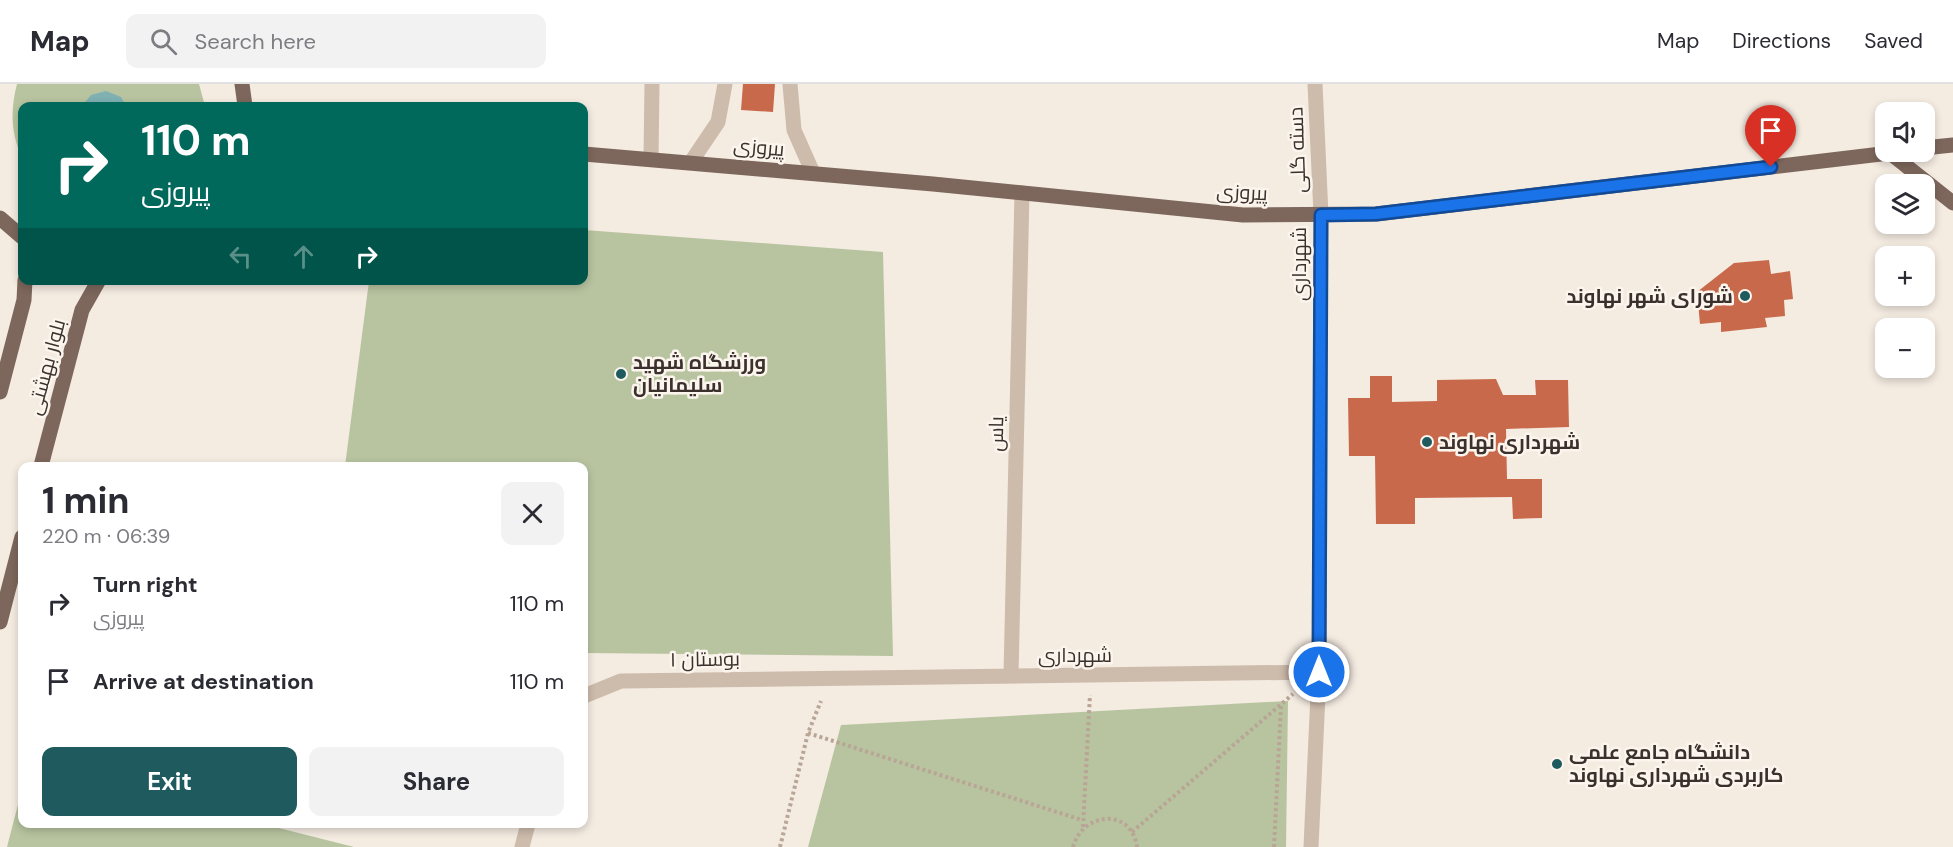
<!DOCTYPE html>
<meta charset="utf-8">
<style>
:root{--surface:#fff;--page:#f2f2f3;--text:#2b2b33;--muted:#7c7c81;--line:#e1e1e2;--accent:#1f5a5e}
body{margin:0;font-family:"DM Sans",Cairo,sans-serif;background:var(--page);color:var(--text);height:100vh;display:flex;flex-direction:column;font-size:22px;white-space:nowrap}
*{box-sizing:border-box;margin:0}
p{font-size:20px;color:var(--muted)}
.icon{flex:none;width:33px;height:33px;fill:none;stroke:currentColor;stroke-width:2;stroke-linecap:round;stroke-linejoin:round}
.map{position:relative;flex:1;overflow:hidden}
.details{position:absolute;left:18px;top:378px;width:570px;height:366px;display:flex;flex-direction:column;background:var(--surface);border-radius:12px;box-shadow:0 3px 9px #0003}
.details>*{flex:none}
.banner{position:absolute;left:18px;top:18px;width:570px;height:183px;border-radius:12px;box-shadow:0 3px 9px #0003;background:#00695c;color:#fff;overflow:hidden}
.controls{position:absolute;left:1875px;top:18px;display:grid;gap:12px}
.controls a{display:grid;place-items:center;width:60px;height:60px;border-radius:12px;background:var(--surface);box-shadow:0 3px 9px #0003;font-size:30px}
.pin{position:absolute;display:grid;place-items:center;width:51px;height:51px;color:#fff;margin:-62px -26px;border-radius:50% 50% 50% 0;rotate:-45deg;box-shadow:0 0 6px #0007}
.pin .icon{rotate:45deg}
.me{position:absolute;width:66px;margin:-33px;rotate:0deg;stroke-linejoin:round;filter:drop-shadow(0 0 4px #0008)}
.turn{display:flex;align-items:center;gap:21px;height:126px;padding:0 24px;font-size:27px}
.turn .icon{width:78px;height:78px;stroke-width:2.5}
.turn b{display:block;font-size:42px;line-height:51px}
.lanes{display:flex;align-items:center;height:57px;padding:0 24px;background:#0003;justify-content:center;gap:30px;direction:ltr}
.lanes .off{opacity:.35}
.round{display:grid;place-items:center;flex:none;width:63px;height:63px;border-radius:12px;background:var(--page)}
.head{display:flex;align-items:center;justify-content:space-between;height:102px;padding:0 24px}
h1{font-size:36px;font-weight:700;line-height:45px}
.cta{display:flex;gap:12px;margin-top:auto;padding:12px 24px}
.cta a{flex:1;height:69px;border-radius:12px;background:var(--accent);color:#fff;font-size:24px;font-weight:700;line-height:69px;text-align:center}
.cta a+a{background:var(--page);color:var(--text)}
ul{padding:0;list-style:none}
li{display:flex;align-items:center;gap:18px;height:78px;padding:0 24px}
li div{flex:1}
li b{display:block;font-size:22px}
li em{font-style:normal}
header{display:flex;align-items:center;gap:36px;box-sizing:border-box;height:84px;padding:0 30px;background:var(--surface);border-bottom:2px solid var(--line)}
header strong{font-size:28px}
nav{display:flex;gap:33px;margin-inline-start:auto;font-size:21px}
.search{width:420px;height:54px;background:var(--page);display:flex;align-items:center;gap:15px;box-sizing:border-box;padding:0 21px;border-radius:12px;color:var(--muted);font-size:22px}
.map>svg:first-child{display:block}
.green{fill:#b8c4a0}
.water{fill:#7fb0b2}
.building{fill:#c8694b}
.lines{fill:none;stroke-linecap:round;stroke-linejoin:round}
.path{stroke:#b9a596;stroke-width:4;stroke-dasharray:3 3;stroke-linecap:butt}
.minor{stroke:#cdbbac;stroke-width:15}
.major{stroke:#7d675c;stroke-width:15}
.route-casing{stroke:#114b97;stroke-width:15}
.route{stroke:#1a73e8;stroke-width:10}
.poi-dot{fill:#1f5a5e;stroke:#fbf5ee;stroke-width:2}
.labels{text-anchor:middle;stroke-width:5;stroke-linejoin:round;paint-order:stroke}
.street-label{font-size:20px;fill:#3b302b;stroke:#fbf5ee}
.poi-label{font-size:20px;font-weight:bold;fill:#3b302b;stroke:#fbf5ee;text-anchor:start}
</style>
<header>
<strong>Map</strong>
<div class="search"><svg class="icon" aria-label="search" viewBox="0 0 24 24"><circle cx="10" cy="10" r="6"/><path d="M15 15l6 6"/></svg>Search here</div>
<nav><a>Map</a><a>Directions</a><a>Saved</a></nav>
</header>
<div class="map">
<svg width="1953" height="763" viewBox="0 0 1953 763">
<rect width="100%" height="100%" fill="#f4ebe1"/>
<path class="green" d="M17,0H199L205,22H22V74C11,49 10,27 17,0Z
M584,146L883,168L893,572L584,569V382H345L369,197L584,196Z
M1288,617L1286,763H808L841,641Z
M22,705V740H263L354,763H7Z"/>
<path class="water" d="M106,7L121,13L126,22H82L91,11Z"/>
<path class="building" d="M743,0H775L773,28L741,26Z
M1769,176L1771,190L1790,187L1793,215L1784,216L1785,232L1765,234L1767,243L1721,248V238L1700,240L1697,208L1734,179Z
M1370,292H1392V318L1437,317V296L1496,295L1503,311H1536L1535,296H1568L1569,343L1506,345L1507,395H1542V434L1513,435L1512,413L1415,414V440H1376L1375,372H1349L1348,314H1370Z"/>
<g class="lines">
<path class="path" d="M808,649L1082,736
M1083,743L1090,611
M1132,748L1293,610
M780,763L808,649L821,617
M1073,763C1083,727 1132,724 1137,763
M1274,763L1281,621"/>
<path class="minor" d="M790,0L794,46L813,89
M651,75L652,0
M691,78L718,38L725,0
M1011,591L1022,109
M584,612L621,597L1319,588L1321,131L1315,0
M522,763L528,740
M1311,763L1319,588"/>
<path class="major" d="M242,0L245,22
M1924,64L1953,61
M1890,69L1953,119
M584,70L933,100L1243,131L1376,130L1898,68
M0,134L22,153
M0,308L24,216L25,196
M41,382L82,226L99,196
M0,538L22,453"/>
</g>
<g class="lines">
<defs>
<path id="route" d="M1319,588L1321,131L1376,130L1771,83"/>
</defs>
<use href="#route" class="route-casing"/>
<use href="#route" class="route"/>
</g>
<g class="poi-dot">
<circle cx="1745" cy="212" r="6"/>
<circle cx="621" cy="290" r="6"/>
<circle cx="1427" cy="358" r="6"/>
<circle cx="1557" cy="680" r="6"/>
</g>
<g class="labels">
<g class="street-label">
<text transform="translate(759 63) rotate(5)" y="7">پیروزی</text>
<text transform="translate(1297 66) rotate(-92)" y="7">دسته گلی</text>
<text transform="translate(1242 108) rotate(3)" y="7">پیروزی</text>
<text transform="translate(1299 180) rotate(-90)" y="7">شهرداری</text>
<text transform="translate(46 283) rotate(-75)" y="7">بلوار بهشتی</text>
<text transform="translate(996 350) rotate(-89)" y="7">یاس</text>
<text x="1075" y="578">شهرداری</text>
<text transform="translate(705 575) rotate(-1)" y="7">بوستان ۱</text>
</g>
<g class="poi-label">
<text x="1733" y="219" text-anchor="end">شورای شهر نهاوند</text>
<text x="633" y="285">ورزشگاه شهید<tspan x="633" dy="23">سلیمانیان</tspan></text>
<text x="1439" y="365">شهرداری نهاوند</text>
<text x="1569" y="675">دانشگاه جامع علمی<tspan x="1569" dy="23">کاربردی شهرداری نهاوند</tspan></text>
</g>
</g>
</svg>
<div class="controls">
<a><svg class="icon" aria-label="sound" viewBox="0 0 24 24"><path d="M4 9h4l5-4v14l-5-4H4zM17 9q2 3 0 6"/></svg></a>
<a><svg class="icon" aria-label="layers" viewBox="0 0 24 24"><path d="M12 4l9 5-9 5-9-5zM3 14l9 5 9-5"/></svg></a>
<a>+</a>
<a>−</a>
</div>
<div class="pin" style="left:1771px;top:83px;background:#d93025"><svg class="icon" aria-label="arrive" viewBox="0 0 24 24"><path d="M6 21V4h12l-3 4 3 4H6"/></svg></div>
<svg class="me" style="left:1319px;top:588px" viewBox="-20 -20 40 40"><circle r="17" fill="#1a73e8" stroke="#fff" stroke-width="3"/><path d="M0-11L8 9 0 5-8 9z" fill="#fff"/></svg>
<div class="banner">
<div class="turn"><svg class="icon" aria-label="right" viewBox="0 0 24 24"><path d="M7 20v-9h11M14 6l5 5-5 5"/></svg><div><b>110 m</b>پیروزی</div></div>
<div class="lanes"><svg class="icon off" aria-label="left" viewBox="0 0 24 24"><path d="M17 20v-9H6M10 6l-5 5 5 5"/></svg><svg class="icon off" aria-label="ahead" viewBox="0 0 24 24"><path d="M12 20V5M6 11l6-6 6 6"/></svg><svg class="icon" aria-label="right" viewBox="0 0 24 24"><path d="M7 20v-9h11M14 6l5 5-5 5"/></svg></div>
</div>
<section class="details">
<div class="head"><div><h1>1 min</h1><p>220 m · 06:39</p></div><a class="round"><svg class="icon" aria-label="close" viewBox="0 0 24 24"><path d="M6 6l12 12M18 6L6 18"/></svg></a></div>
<ul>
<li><svg class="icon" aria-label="right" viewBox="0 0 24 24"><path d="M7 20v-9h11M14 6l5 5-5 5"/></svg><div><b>Turn right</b><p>پیروزی</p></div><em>110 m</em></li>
<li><svg class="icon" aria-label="arrive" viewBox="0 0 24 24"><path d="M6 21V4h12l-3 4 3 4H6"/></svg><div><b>Arrive at destination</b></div><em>110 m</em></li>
</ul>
<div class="cta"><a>Exit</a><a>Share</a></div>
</section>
</div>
